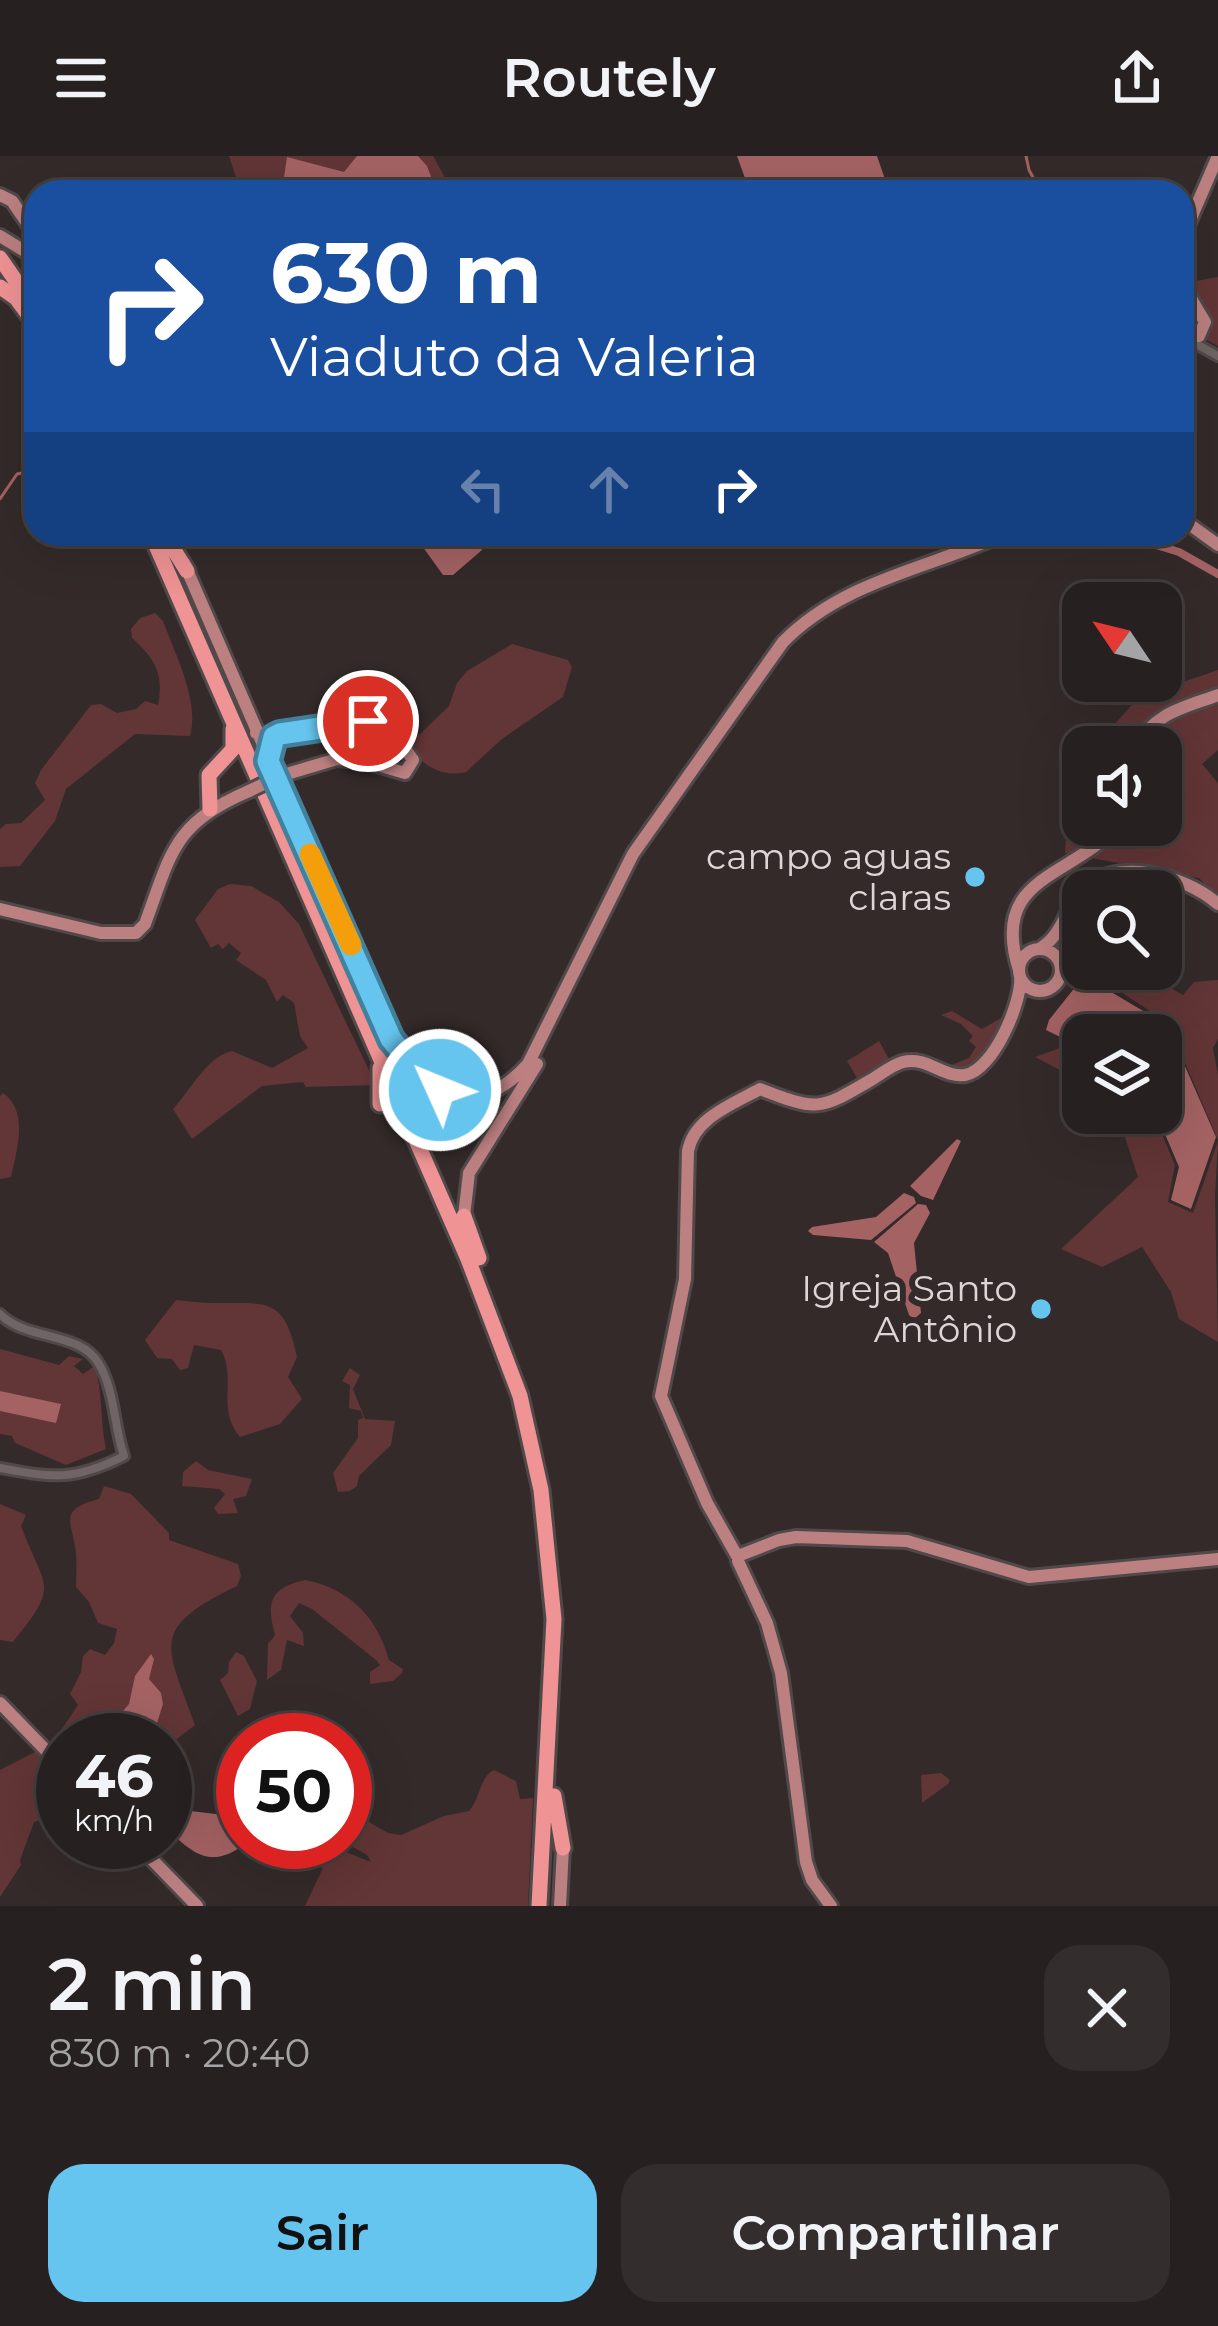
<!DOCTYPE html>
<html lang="pt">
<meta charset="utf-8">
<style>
:root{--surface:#272020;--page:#332d2d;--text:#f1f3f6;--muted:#a4a3a5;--line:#433e3e;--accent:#65c5ee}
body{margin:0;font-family:Montserrat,sans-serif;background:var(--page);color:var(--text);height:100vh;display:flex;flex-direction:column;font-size:45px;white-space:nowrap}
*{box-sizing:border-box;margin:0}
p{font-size:39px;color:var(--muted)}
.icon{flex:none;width:66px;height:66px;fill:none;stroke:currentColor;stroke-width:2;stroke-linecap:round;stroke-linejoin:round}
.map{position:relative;height:1750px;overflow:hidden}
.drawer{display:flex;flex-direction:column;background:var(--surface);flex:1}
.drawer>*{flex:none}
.top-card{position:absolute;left:24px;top:24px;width:1170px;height:366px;border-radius:36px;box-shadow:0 12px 48px #0002,0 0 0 3px var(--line);background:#1a4fa0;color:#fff;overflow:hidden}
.needle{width:78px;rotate:305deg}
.buttons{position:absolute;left:1062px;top:426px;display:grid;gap:24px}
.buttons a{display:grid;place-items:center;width:120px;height:120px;border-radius:24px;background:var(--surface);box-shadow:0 12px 48px #0002,0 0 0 3px var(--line);font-size:60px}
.speed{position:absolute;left:36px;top:1557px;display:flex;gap:24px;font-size:60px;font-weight:700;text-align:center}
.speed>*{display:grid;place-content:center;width:156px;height:156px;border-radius:50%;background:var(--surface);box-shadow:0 12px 48px #0002,0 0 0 3px var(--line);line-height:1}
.speed small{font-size:30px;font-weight:400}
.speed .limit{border:18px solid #d22;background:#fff;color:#111}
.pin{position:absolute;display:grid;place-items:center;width:102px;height:102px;color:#fff;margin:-51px;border:6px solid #fff;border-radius:50%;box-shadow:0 3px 12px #0007}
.me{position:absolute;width:132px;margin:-66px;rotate:314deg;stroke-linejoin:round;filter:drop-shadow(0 0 9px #0008)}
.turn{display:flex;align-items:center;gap:42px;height:252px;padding:0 48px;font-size:54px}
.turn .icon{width:156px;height:156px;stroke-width:2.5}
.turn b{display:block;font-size:84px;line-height:102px}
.lanes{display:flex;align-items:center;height:114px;padding:0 48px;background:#0003;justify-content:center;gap:60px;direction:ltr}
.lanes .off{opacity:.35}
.round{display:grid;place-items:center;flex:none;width:126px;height:126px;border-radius:36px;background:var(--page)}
.overview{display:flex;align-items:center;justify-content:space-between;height:204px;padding:0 48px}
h1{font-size:72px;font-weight:600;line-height:90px}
.primary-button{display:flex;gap:24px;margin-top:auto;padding:24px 48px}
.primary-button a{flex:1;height:138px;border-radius:36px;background:var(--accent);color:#111;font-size:48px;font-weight:600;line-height:138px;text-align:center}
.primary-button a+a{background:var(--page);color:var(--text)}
header{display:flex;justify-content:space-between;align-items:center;height:156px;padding:0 48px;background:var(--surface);font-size:54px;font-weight:600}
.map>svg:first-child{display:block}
.green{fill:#623536}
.water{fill:#a46263}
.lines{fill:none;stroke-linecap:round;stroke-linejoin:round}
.stream{stroke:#a46263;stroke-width:3}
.river{stroke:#a46263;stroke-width:8}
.minor-casing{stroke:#514949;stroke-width:14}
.major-casing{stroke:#514949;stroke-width:18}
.highway-casing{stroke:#514949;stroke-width:21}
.minor{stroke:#706464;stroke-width:8}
.major{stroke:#bc8081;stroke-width:12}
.highway{stroke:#ef9394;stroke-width:15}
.major-bridge-casing{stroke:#514949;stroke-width:18;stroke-linecap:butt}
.major-bridge{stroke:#bc8081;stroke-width:12}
.route-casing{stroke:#42809b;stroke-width:30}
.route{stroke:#65c5ee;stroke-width:21}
.slow{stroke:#f59e0b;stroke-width:21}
.poi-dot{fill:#65c5ee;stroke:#342a2a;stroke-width:4.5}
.labels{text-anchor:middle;stroke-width:12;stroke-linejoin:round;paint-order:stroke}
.poi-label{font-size:36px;fill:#ddd6d6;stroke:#342a2a;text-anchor:end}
</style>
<header><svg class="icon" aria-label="menu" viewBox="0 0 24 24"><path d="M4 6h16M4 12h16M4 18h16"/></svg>Routely<svg class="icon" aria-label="share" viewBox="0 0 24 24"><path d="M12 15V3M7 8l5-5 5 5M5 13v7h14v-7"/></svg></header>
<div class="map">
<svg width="1218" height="1750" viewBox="0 0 1218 1750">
<rect width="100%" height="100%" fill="#342a2a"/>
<path class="green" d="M229,0H433L453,36H241Z
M1218,121V190L1207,184L1209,157L1190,126Z
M155,457L163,465C175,498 200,545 190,580L135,578L66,633L55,665L20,710L0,711V673L6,668L21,667L45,644L35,627L41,614L91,549L101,548L117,557L136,553L145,545L158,549C164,517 155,503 132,482L131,473L140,462Z
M512,488L568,504L572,511L563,541L502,583L466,616C430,624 415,597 392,575C383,566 370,561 359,553L362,545L381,553L414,579L420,578L449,550L457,527L467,515Z
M1218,514V594L1202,608L1218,627V742L1199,722L1065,697L1070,617L1083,603V669H1161V591H1094L1139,541Z
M230,728L251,730L279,746L299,768L376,929L306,931L303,926L262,930L192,983L173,953C191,934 206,901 232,895L272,912L308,892L300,880L294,847L283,839L277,846L266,824L236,804L241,797L229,787L223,793L218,788L211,792L195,764L218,733Z
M1083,739V811L1055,793Z
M1086,813H1138L1183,839L1194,826L1218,824V883L1213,892L1218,919V984L1168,867Z
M952,855L982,873L1008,858L975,912L951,915L949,910L969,902L976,891L969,885L973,880L961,868L941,859Z
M879,885L889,903L857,922L847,905Z
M1060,892L1083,902V926L1035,901Z
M3,937C29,955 17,993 11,1021L0,1023V940Z
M1117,957H1153L1175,1009L1168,1046L1193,1057L1218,985L1215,1040L1218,1186L1179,1163L1171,1136L1142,1091L1102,1111L1061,1093L1138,1021Z
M176,1144C189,1145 202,1147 215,1147C266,1148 284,1139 297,1201L288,1221L302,1243L280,1268L240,1281C216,1253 237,1223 221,1194L194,1189L188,1212L180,1214L172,1203L157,1202L145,1184Z
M0,1193L59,1209L69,1200L83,1203L74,1210L83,1218L95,1210C103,1238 100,1264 106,1293L66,1309L15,1287L12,1280L0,1278Z
M350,1212L360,1219L353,1233L365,1263L395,1265L391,1289L359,1320L357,1330L350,1335L338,1336L333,1317L358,1282V1264L363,1262L361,1255L349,1252L350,1229L342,1225Z
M196,1305L208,1314L252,1323L246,1340L233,1343L238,1357L218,1358L214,1352L225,1338L219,1333L182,1330L183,1316Z
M104,1330L131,1338L169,1377V1384L238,1408L241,1420L237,1430C148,1473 166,1488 195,1569L165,1592V1584H63V1604L50,1591L78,1549L70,1538L81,1516L83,1500L90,1493L105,1499L114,1487L117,1473L98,1467L89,1446L76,1431C76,1420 77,1409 76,1398C73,1366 56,1354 99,1343Z
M0,1348L26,1359L21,1370C45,1434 61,1427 13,1486L0,1484Z
M305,1424C349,1432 378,1462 389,1504L403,1513L402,1517L393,1525L370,1528V1516L380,1509L376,1504L312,1453L299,1447L290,1460L303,1477L304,1490L287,1484L281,1514L267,1524L268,1488L275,1479C266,1446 270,1432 305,1424Z
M236,1496L244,1500L257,1525L250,1553L238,1560L220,1524L228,1517L229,1506Z
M39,1594L63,1621V1632L54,1639L62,1648L57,1659L34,1666L20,1704L21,1709L0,1741V1614Z
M494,1614L516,1625L520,1643L533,1642L528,1750H305L323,1712L288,1698L257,1696L254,1692L257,1686H321L371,1706L367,1699L344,1686L345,1652L388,1677L401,1679L444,1660L469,1655C480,1643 480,1620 494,1614Z
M941,1617L950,1624L948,1628L922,1647L921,1619Z"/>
<path class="water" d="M357,0H418L427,10L437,36H282L287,1L344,16Z
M737,0H877L888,32L886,36H750Z
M426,378H475L482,394L453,419H443L420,387Z
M1084,820L1167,869L1216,981L1191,1053L1171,1044L1179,1011L1156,957H1161V879H1083V892L1046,874L1049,864Z
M957,983L961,985L933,1044L921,1040L910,1030Z
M904,1037L914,1041L916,1047L871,1084L813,1079L808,1075L812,1071L876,1061Z
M918,1048L926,1049L930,1057L914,1087L921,1157L914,1163L909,1159L888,1097L874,1086Z
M0,1235L61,1248L56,1267L0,1255Z
M151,1498L154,1503L149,1523L161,1537L163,1548L152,1583L98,1584L129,1548L135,1520Z
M165,1652L241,1661L242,1690C209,1714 189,1695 165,1670Z"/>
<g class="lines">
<path class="stream" d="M1026,0L1029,14L1041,36
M0,343L17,318L36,314"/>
<path class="river" d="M1093,384L1099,388L1150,387L1179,396L1218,418"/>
<defs>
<path id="minor" d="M1189,184L1218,200
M0,1158C26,1185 81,1175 99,1208C115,1235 114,1271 124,1300C74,1325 53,1322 0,1312"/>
<path id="major" d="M0,39L12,45L36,80
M0,80L36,102
M1182,83L1218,0
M1182,111L1185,132L1196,151
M1182,152L1196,151L1205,166L1199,180L1182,182
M1182,363L1218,389
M184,407L391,883C429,936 476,966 528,908L633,698L783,486C844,424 928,413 1004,378
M256,577C268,583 271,581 283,577C334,561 382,554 413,604L405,617L367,606L337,603L280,620
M1137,591C1152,557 1186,551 1218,539
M0,753L101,777H136L145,768C172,695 173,668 249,635
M1039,793C1060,782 1065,757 1078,739C1110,697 1185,719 1218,748
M1019 814a21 21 0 1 1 42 0a21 21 0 1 1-42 0Z
M1019,814C989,719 1071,723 1118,669
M464,1060L469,1017L537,908
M737,1400L707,1347L661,1240L685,1123L688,995C694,962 733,948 760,933C818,955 818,955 871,924C881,918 892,909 903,906C927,900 943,922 965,919C993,915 1023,845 1020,820
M738,1400L779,1384L796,1381L907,1385L1029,1421L1218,1403
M738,1405L767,1467L781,1517L806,1706L812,1724L831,1750
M0,1547L63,1612
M135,1686L197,1750
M560,1750L563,1692"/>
<path id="highway" d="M0,102L36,154
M0,131L16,142L36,169
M151,378L468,1103L520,1240L541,1334L554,1463L539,1750
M164,378L187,415
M210,653L209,619L233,593V573
M345,801L373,843
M380,912V948
M464,1060L479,1102
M554,1640L563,1692"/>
</defs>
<use href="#minor" class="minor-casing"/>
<use href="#major" class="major-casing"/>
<use href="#highway" class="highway-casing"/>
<use href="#minor" class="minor"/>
<use href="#major" class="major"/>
<use href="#highway" class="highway"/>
<defs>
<path id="major-bridge" d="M249,635L280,620"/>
</defs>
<use href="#major-bridge" class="major-bridge-casing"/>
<use href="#major-bridge" class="major-bridge"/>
</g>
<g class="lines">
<defs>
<path id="route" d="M368,565L280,578L274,581L268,605L391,883L417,915L440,934"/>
</defs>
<use href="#route" class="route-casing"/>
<use href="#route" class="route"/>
<path class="slow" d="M310,698L351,789"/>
</g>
<g class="poi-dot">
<circle cx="975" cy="721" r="12"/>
<circle cx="1041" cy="1153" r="12"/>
</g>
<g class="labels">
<g class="poi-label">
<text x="951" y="713">campo aguas<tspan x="951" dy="41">claras</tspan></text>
<text x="1017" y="1145">Igreja Santo<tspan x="1017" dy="41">Antônio</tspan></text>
</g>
</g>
</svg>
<div class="buttons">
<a><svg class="needle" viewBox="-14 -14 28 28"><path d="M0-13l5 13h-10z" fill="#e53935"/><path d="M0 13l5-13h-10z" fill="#a4a3a5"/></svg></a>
<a><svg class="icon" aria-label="sound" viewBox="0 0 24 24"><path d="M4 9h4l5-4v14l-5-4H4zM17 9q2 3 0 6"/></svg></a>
<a><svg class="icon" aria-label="search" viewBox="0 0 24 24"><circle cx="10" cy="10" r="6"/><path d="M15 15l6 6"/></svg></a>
<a><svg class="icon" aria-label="layers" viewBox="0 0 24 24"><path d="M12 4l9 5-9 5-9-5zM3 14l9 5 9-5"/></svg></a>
</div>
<div class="speed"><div>46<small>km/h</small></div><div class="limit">50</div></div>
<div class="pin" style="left:368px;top:565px;background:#d93025"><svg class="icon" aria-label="arrive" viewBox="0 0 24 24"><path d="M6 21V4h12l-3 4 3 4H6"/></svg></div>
<svg class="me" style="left:440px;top:934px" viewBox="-20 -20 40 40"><circle r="17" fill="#65c5ee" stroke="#fff" stroke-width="3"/><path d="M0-11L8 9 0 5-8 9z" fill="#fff"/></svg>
<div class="top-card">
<div class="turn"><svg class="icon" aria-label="right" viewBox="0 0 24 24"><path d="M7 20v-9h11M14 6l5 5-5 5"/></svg><div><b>630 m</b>Viaduto da Valeria</div></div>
<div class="lanes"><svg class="icon off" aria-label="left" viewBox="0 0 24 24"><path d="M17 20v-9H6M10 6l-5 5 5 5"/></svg><svg class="icon off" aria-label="ahead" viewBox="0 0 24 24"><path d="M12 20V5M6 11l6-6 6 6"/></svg><svg class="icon" aria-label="right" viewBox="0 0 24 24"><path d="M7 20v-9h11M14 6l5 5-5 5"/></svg></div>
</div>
</div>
<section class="drawer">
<div class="overview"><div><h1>2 min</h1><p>830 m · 20:40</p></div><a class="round"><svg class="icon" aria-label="close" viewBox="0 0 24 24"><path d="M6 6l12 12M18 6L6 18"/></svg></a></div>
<div class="primary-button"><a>Sair</a><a>Compartilhar</a></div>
</section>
